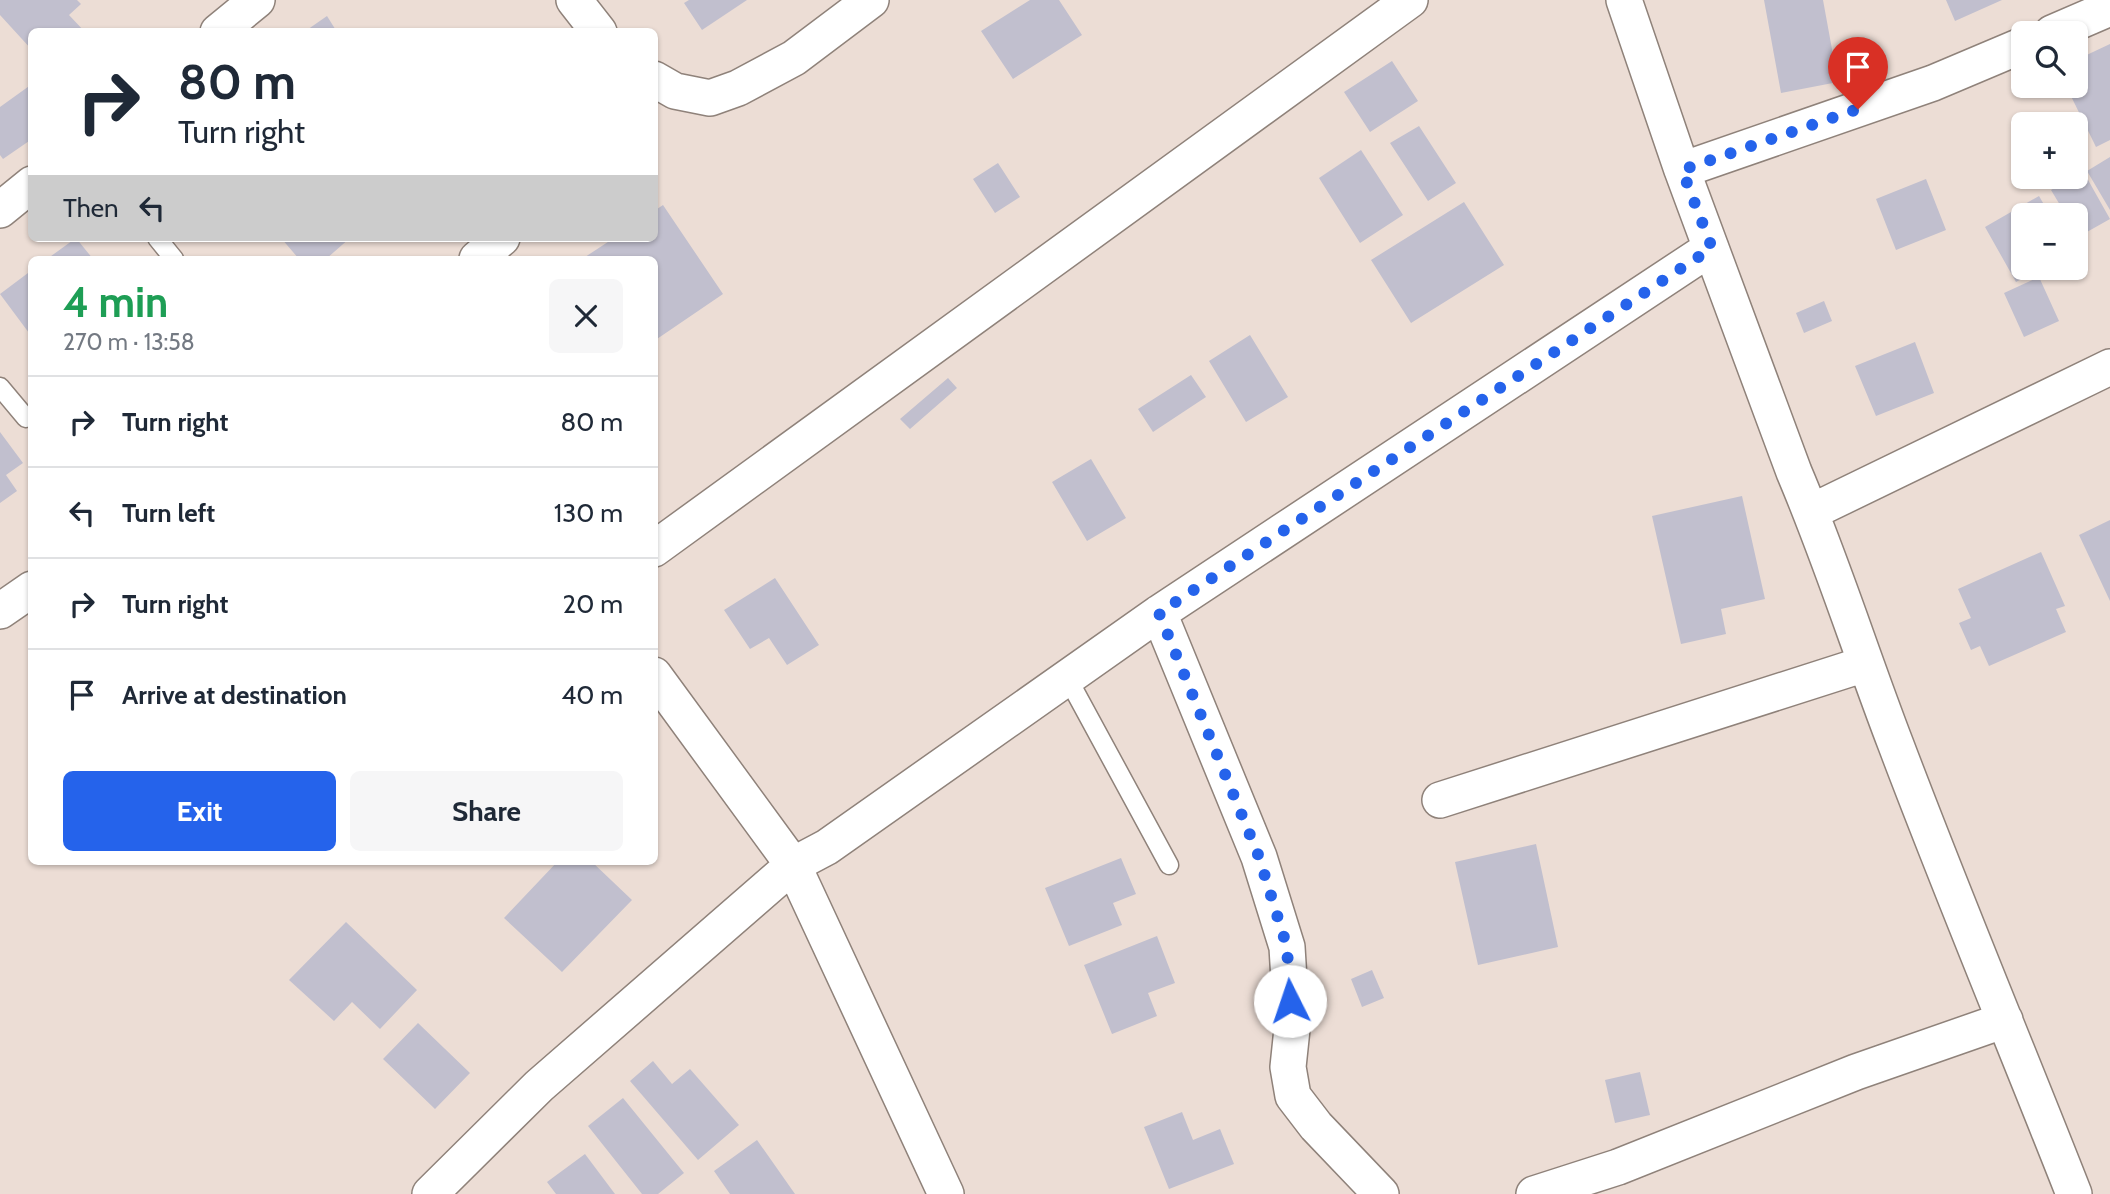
<!DOCTYPE html>
<meta charset="utf-8">
<style>
:root{--surface:#fff;--page:#f6f6f7;--text:#1f2937;--muted:#747a83;--line:#e0e1e3;--accent:#2563eb}
body{margin:0;font-family:Cabin,sans-serif;background:var(--page);color:var(--text);height:100vh;display:flex;flex-direction:column;font-size:26px;white-space:nowrap}
*{box-sizing:border-box;margin:0}
p{font-size:23px;color:var(--muted)}
.icon{flex:none;width:38px;height:38px;fill:none;stroke:currentColor;stroke-width:2;stroke-linecap:round;stroke-linejoin:round}
.map{position:relative;flex:1;overflow:hidden}
.details{position:absolute;left:28px;top:256px;width:630px;height:609px;display:flex;flex-direction:column;background:var(--surface);border-radius:10px;box-shadow:0 2px 5px #0004}
.details>*{flex:none}
.top-card{position:absolute;left:28px;top:28px;width:630px;height:214px;border-radius:10px;box-shadow:0 2px 5px #0004;background:#fff;color:var(--text);overflow:hidden}
.buttons{position:absolute;left:2011px;top:21px;display:grid;gap:14px}
.buttons a{display:grid;place-items:center;width:77px;height:77px;border-radius:10px;background:var(--surface);box-shadow:0 2px 5px #0004;font-size:35px}
.pin{position:absolute;display:grid;place-items:center;width:60px;height:60px;color:#fff;margin:-72px -30px;border-radius:50% 50% 50% 0;rotate:-45deg;box-shadow:0 0 7px #0007}
.pin .icon{rotate:45deg}
.me{position:absolute;width:77px;margin:-38px;rotate:356deg;stroke-linejoin:round;filter:drop-shadow(0 0 5px #0008)}
.turn{display:flex;align-items:center;gap:24px;height:147px;padding:0 35px;font-size:32px}
.turn .icon{width:91px;height:91px;stroke-width:2.5}
.turn b{display:block;font-size:49px;line-height:60px}
.then{display:flex;align-items:center;height:66px;padding:0 35px;background:#0003;gap:14px;font-size:26px}
.round{display:grid;place-items:center;flex:none;width:74px;height:74px;border-radius:10px;background:var(--page)}
.headline{display:flex;align-items:center;justify-content:space-between;height:119px;padding:0 35px}
h1{font-size:42px;font-weight:700;line-height:52px;color:#1e9e55}
.primary-button{display:flex;gap:14px;margin-top:auto;padding:14px 35px}
.primary-button a{flex:1;height:80px;border-radius:10px;background:var(--accent);color:#fff;font-size:28px;font-weight:700;line-height:80px;text-align:center}
.primary-button a+a{background:var(--page);color:var(--text)}
ul{padding:0;list-style:none}
li{display:flex;align-items:center;gap:21px;height:91px;padding:0 35px;border-top:2px solid var(--line)}
li div{flex:1}
li b{display:block;font-size:26px}
li em{font-style:normal}
.map>svg:first-child{display:block}
.building{fill:#c1bfce}
.lines{fill:none;stroke-linecap:round;stroke-linejoin:round}
.service-casing{stroke:#8f827a;stroke-width:21}
.minor-casing{stroke:#8f827a;stroke-width:38}
.service{stroke:#fff;stroke-width:18}
.minor{stroke:#fff;stroke-width:35}
.route{stroke:#2563eb;stroke-width:12;stroke-dasharray:0 21.6}
</style>
<div class="map">
<svg width="2110" height="1194" viewBox="0 0 2110 1194">
<rect width="100%" height="100%" fill="#ecddd5"/>
<path class="building" d="M0,0H77L81,4L69,15L85,32H32V50L0,15Z
M689,0H747L702,30L684,3Z
M1030,0H1059L1082,35L1013,79L981,31Z
M1764,0H1823L1838,82L1781,93Z
M1946,0H2002L1955,21Z
M327,16L337,32H304Z
M2110,44V140L2096,147L2066,86H2076V60Z
M1392,61L1418,101L1370,132L1344,92Z
M32,84V139L3,159L0,155V107Z
M1419,126L1456,183L1428,201L1390,143Z
M1361,150L1403,215L1360,243L1319,178Z
M2110,157V210L2087,171Z
M998,163L1020,197L995,213L973,179Z
M2083,171L2110,219L2078,237L2076,232V215H2066L2051,190Z
M1926,179L1946,230L1896,250L1876,199Z
M2039,196L2050,215H2023V268H2042L2016,282L1985,227Z
M1464,202L1504,265L1411,323L1371,260Z
M663,205L723,294L654,341V259H582L614,238H654V211Z
M76,238L93,259H47Z
M281,238H350L326,259H299Z
M32,270V337L0,294Z
M2039,277L2059,321L2024,337L2004,293Z
M1824,301L1832,321L1804,333L1796,313Z
M1250,335L1288,397L1246,422L1209,361Z
M1915,342L1934,393L1876,416L1855,366Z
M1191,375L1206,397L1153,432L1138,409Z
M948,378L957,388L910,429L900,419Z
M0,432L23,463L6,475L17,491L0,503Z
M1091,459L1126,518L1087,541L1052,482Z
M1742,496L1765,599L1721,609L1726,634L1681,644L1652,516Z
M2110,520V601L2079,535Z
M2041,552L2065,606L2056,609L2066,632L1989,666L1980,646L1971,650L1959,623L1971,618L1958,589Z
M775,578L819,645L787,665L769,638L750,649L724,610Z
M1536,844L1558,947L1478,965L1455,862Z
M1121,858L1136,894L1113,903L1122,925L1069,946L1045,888Z
M558,861H591L632,900L562,972L504,918Z
M346,922L417,990L380,1029L352,1002L334,1021L289,980Z
M1157,936L1175,983L1148,993L1157,1016L1112,1034L1084,965Z
M1372,970L1384,998L1362,1007L1351,979Z
M418,1023L470,1073L435,1109L383,1059Z
M653,1061L672,1084L690,1069L739,1125L698,1160L630,1081Z
M1640,1072L1650,1115L1615,1123L1605,1080Z
M623,1098L684,1173L658,1194H642L588,1126Z
M1182,1112L1193,1140L1220,1129L1234,1164L1169,1189L1144,1127Z
M757,1140L795,1194H730L714,1171Z
M585,1154L615,1194H556L547,1182Z"/>
<g class="lines">
<defs>
<path id="service" d="M157,238L174,259
M0,387L26,418
M1067,677L1169,865"/>
<path id="minor" d="M574,0L599,32
M1624,0L1682,170L1794,472C1832,561 1861,654 1896,745C1953,896 2015,1044 2074,1194
M218,32L257,0
M2052,33L2110,8
M654,79L675,91L710,98L738,88L794,58L871,0
M1682,170L1933,83L2023,45
M0,210L32,184
M477,259L502,238
M1811,512L2110,367
M654,549L1410,0
M0,611L32,589
M1159,613L1259,857L1287,947L1292,1029L1288,1067L1293,1096L1316,1126L1381,1194
M654,675L793,865L946,1194
M1440,800L1865,664
M430,1194L539,1086L793,865L827,847L1159,613L1711,248
M1534,1194L1618,1167L1856,1072L2005,1020"/>
</defs>
<use href="#service" class="service-casing"/>
<use href="#minor" class="minor-casing"/>
<use href="#service" class="service"/>
<use href="#minor" class="minor"/>
</g>
<g class="lines">
<path class="route" d="M1290,1001L1287,947L1259,857L1159,613L1712,248L1682,170L1858,109"/>
</g>
</svg>
<div class="buttons">
<a><svg class="icon" aria-label="search" viewBox="0 0 24 24"><circle cx="10" cy="10" r="6"/><path d="M15 15l6 6"/></svg></a>
<a>+</a>
<a>−</a>
</div>
<div class="pin" style="left:1858px;top:109px;background:#d93025"><svg class="icon" aria-label="arrive" viewBox="0 0 24 24"><path d="M6 21V4h12l-3 4 3 4H6"/></svg></div>
<svg class="me" style="left:1290px;top:1001px" viewBox="-20 -20 40 40"><circle r="19" fill="#fff"/><path d="M0-13L10 11 0 6-10 11z" fill="#2563eb"/></svg>
<div class="top-card">
<div class="turn"><svg class="icon" aria-label="right" viewBox="0 0 24 24"><path d="M7 20v-9h11M14 6l5 5-5 5"/></svg><div><b>80 m</b>Turn right</div></div>
<div class="then">Then<svg class="icon" aria-label="left" viewBox="0 0 24 24"><path d="M17 20v-9H6M10 6l-5 5 5 5"/></svg></div>
</div>
<section class="details">
<div class="headline"><div><h1>4 min</h1><p>270 m · 13:58</p></div><a class="round"><svg class="icon" aria-label="close" viewBox="0 0 24 24"><path d="M6 6l12 12M18 6L6 18"/></svg></a></div>
<ul>
<li><svg class="icon" aria-label="right" viewBox="0 0 24 24"><path d="M7 20v-9h11M14 6l5 5-5 5"/></svg><div><b>Turn right</b></div><em>80 m</em></li>
<li><svg class="icon" aria-label="left" viewBox="0 0 24 24"><path d="M17 20v-9H6M10 6l-5 5 5 5"/></svg><div><b>Turn left</b></div><em>130 m</em></li>
<li><svg class="icon" aria-label="right" viewBox="0 0 24 24"><path d="M7 20v-9h11M14 6l5 5-5 5"/></svg><div><b>Turn right</b></div><em>20 m</em></li>
<li><svg class="icon" aria-label="arrive" viewBox="0 0 24 24"><path d="M6 21V4h12l-3 4 3 4H6"/></svg><div><b>Arrive at destination</b></div><em>40 m</em></li>
</ul>
<div class="primary-button"><a>Exit</a><a>Share</a></div>
</section>
</div>
